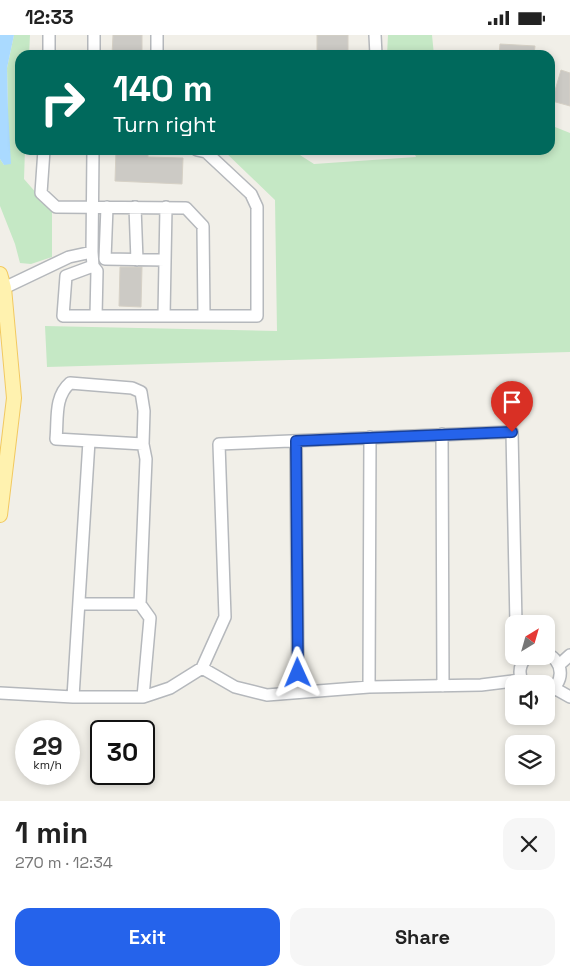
<!DOCTYPE html>
<meta charset="utf-8">
<style>
:root{--surface:#fff;--page:#f6f6f6;--text:#222;--muted:#767676;--accent:#2563eb}
body{margin:0;font-family:"Space Grotesk",sans-serif;background:var(--page);color:var(--text);height:100vh;display:flex;flex-direction:column;font-size:19px;white-space:nowrap}
*{box-sizing:border-box;margin:0}
p{font-size:16px;color:var(--muted)}
.icon{flex:none;width:28px;height:28px;fill:none;stroke:currentColor;stroke-width:2;stroke-linecap:round;stroke-linejoin:round}
.map{position:relative;height:766px;overflow:hidden}
.details{display:flex;flex-direction:column;background:var(--surface);flex:1}
.details>*{flex:none}
.banner{position:absolute;left:15px;top:15px;width:540px;height:105px;border-radius:15px;box-shadow:0 2px 8px #0003;background:#00695c;color:#fff;overflow:hidden}
.needle{width:32px;rotate:37deg}
.controls{position:absolute;left:505px;top:580px;display:grid;gap:10px}
.controls a{display:grid;place-items:center;width:50px;height:50px;border-radius:10px;background:var(--surface);box-shadow:0 2px 8px #0003;font-size:25px}
.speed{position:absolute;left:15px;top:685px;display:flex;gap:10px;font-size:25px;font-weight:700;text-align:center}
.speed>*{display:grid;place-content:center;width:65px;height:65px;border-radius:50%;background:var(--surface);box-shadow:0 2px 8px #0003;line-height:1}
.speed small{font-size:12px;font-weight:400}
.speed .limit{border:2px solid #111;border-radius:8px;background:#fff;color:#111}
.pin{position:absolute;display:grid;place-items:center;width:42px;height:42px;color:#fff;margin:-51px -21px;border-radius:50% 50% 50% 0;rotate:-45deg;box-shadow:0 0 5px #0007}
.pin .icon{rotate:45deg}
.me{position:absolute;width:55px;margin:-28px;rotate:359deg;stroke-linejoin:round;filter:drop-shadow(0 0 4px #0008)}
.turn{display:flex;align-items:center;gap:18px;height:105px;padding:0 15px;font-size:22px}
.turn .icon{width:65px;height:65px;stroke-width:2.5}
.turn b{display:block;font-size:35px;line-height:42px}
.round{display:grid;place-items:center;flex:none;width:52px;height:52px;border-radius:15px;background:var(--page)}
.headline{display:flex;align-items:center;justify-content:space-between;height:85px;padding:0 15px}
h1{font-size:30px;font-weight:600;line-height:38px}
.cta{display:flex;gap:10px;margin-top:auto;padding:10px 15px}
.cta a{flex:1;height:58px;border-radius:15px;background:var(--accent);color:#fff;font-size:20px;font-weight:600;line-height:58px;text-align:center}
.cta a+a{background:var(--page);color:var(--text)}
.status{display:flex;justify-content:space-between;align-items:center;height:35px;padding:0 25px;background:var(--surface);direction:ltr}
.status svg{height:14px;fill:currentColor}
.map>svg:first-child{display:block}
.green{fill:#c5e8c5}
.water{fill:#aadaff}
.building{fill:#cccac5;stroke:#d6d1c6}
.lines{fill:none;stroke-linecap:round;stroke-linejoin:round}
.minor-casing{stroke:#b5b8bc;stroke-width:14}
.major-casing{stroke:#f2c960;stroke-width:16}
.minor{stroke:#fff;stroke-width:11}
.major{stroke:#fff2af;stroke-width:14}
.route-casing{stroke:#184099;stroke-width:12}
.route{stroke:#2563eb;stroke-width:9}
</style>
<div class="status"><b>12:33</b><svg viewBox="0 0 49 12"><path d="M0 12V9h3v3zM5 12V6h3v6zM10 12V3h3v9zM15 12V0h3v12zM26 1h20v11H26zM47 4h2v5h-2z"/></svg></div>
<div class="map">
<svg width="570" height="766" viewBox="0 0 570 766">
<rect width="100%" height="100%" fill="#f1efe8"/>
<path class="green" d="M14,0H30L29,20H20V115H25L24,144L52,176V222L31,229L20,228L15,209L0,171V124L4,130L8,74L7,33Z
M388,0H432L434,20H387Z
M550,90L570,98V317L47,332L45,291L277,296L275,165L223,115H292L314,129L416,122L413,115H550Z"/>
<path class="water" d="M0,0H14L7,33L8,74L11,129L4,130L0,124Z"/>
<path class="building" d="M113,0H142V20H112Z
M317,0H348V20H317Z
M500,9L535,11L534,20H499Z
M561,35L570,38V71L552,66Z
M116,115H148V122L183,123L182,149L115,146Z
M120,232H142L141,272L119,271Z"/>
<g class="lines">
<defs>
<path id="minor" d="M157,0V20
M375,0L376,20
M49,20V0
M94,20V0
M44,115L41,158L56,172L186,173L203,191L204,281
M107,172L105,224L165,225
M135,172L137,225
M92,217L93,115
M93,231L97,236L96,281
M4,253L69,222L92,217L93,231L66,241L63,281H257V172L251,159L206,117L197,115
M164,281L166,172
M442,399L443,651
M296,406L298,657
M80,569H140
M546,618C565,627 565,649 546,658
M559,630L570,620
M202,633L225,582L219,409L512,397L516,589
M523,649C518,638 519,629 528,621
M369,652L370,402
M554,653L570,662
M0,658L73,662H143L170,653L202,633L235,652L267,660L369,652L481,650L521,645
M73,662L89,406
M143,662L150,583L140,569L146,424L143,409L144,376L141,357L132,353L70,348C54,362 58,384 56,404L143,409"/>
<path id="major" d="M0,239L4,253L14,363L0,480"/>
</defs>
<use href="#minor" class="minor-casing"/>
<use href="#major" class="major-casing"/>
<use href="#minor" class="minor"/>
<use href="#major" class="major"/>
</g>
<g class="lines">
<defs>
<path id="route" d="M298,638L296,406L512,397"/>
</defs>
<use href="#route" class="route-casing"/>
<use href="#route" class="route"/>
</g>
</svg>
<div class="controls">
<a><svg class="needle" viewBox="-14 -14 28 28"><path d="M0-13l5 13h-10z" fill="#e53935"/><path d="M0 13l5-13h-10z" fill="#767676"/></svg></a>
<a><svg class="icon" aria-label="sound" viewBox="0 0 24 24"><path d="M4 9h4l5-4v14l-5-4H4zM17 9q2 3 0 6"/></svg></a>
<a><svg class="icon" aria-label="layers" viewBox="0 0 24 24"><path d="M12 4l9 5-9 5-9-5zM3 14l9 5 9-5"/></svg></a>
</div>
<div class="speed"><div>29<small>km/h</small></div><div class="limit">30</div></div>
<div class="pin" style="left:512px;top:397px;background:#d93025"><svg class="icon" aria-label="arrive" viewBox="0 0 24 24"><path d="M6 21V4h12l-3 4 3 4H6"/></svg></div>
<svg class="me" style="left:298px;top:638px" viewBox="-20 -20 40 40"><path d="M0-17L14 15 0 8-14 15z" fill="#2563eb" stroke="#fff" stroke-width="4"/></svg>
<div class="banner">
<div class="turn"><svg class="icon" aria-label="right" viewBox="0 0 24 24"><path d="M7 20v-9h11M14 6l5 5-5 5"/></svg><div><b>140 m</b>Turn right</div></div>
</div>
</div>
<section class="details">
<div class="headline"><div><h1>1 min</h1><p>270 m · 12:34</p></div><a class="round"><svg class="icon" aria-label="close" viewBox="0 0 24 24"><path d="M6 6l12 12M18 6L6 18"/></svg></a></div>
<div class="cta"><a>Exit</a><a>Share</a></div>
</section>
